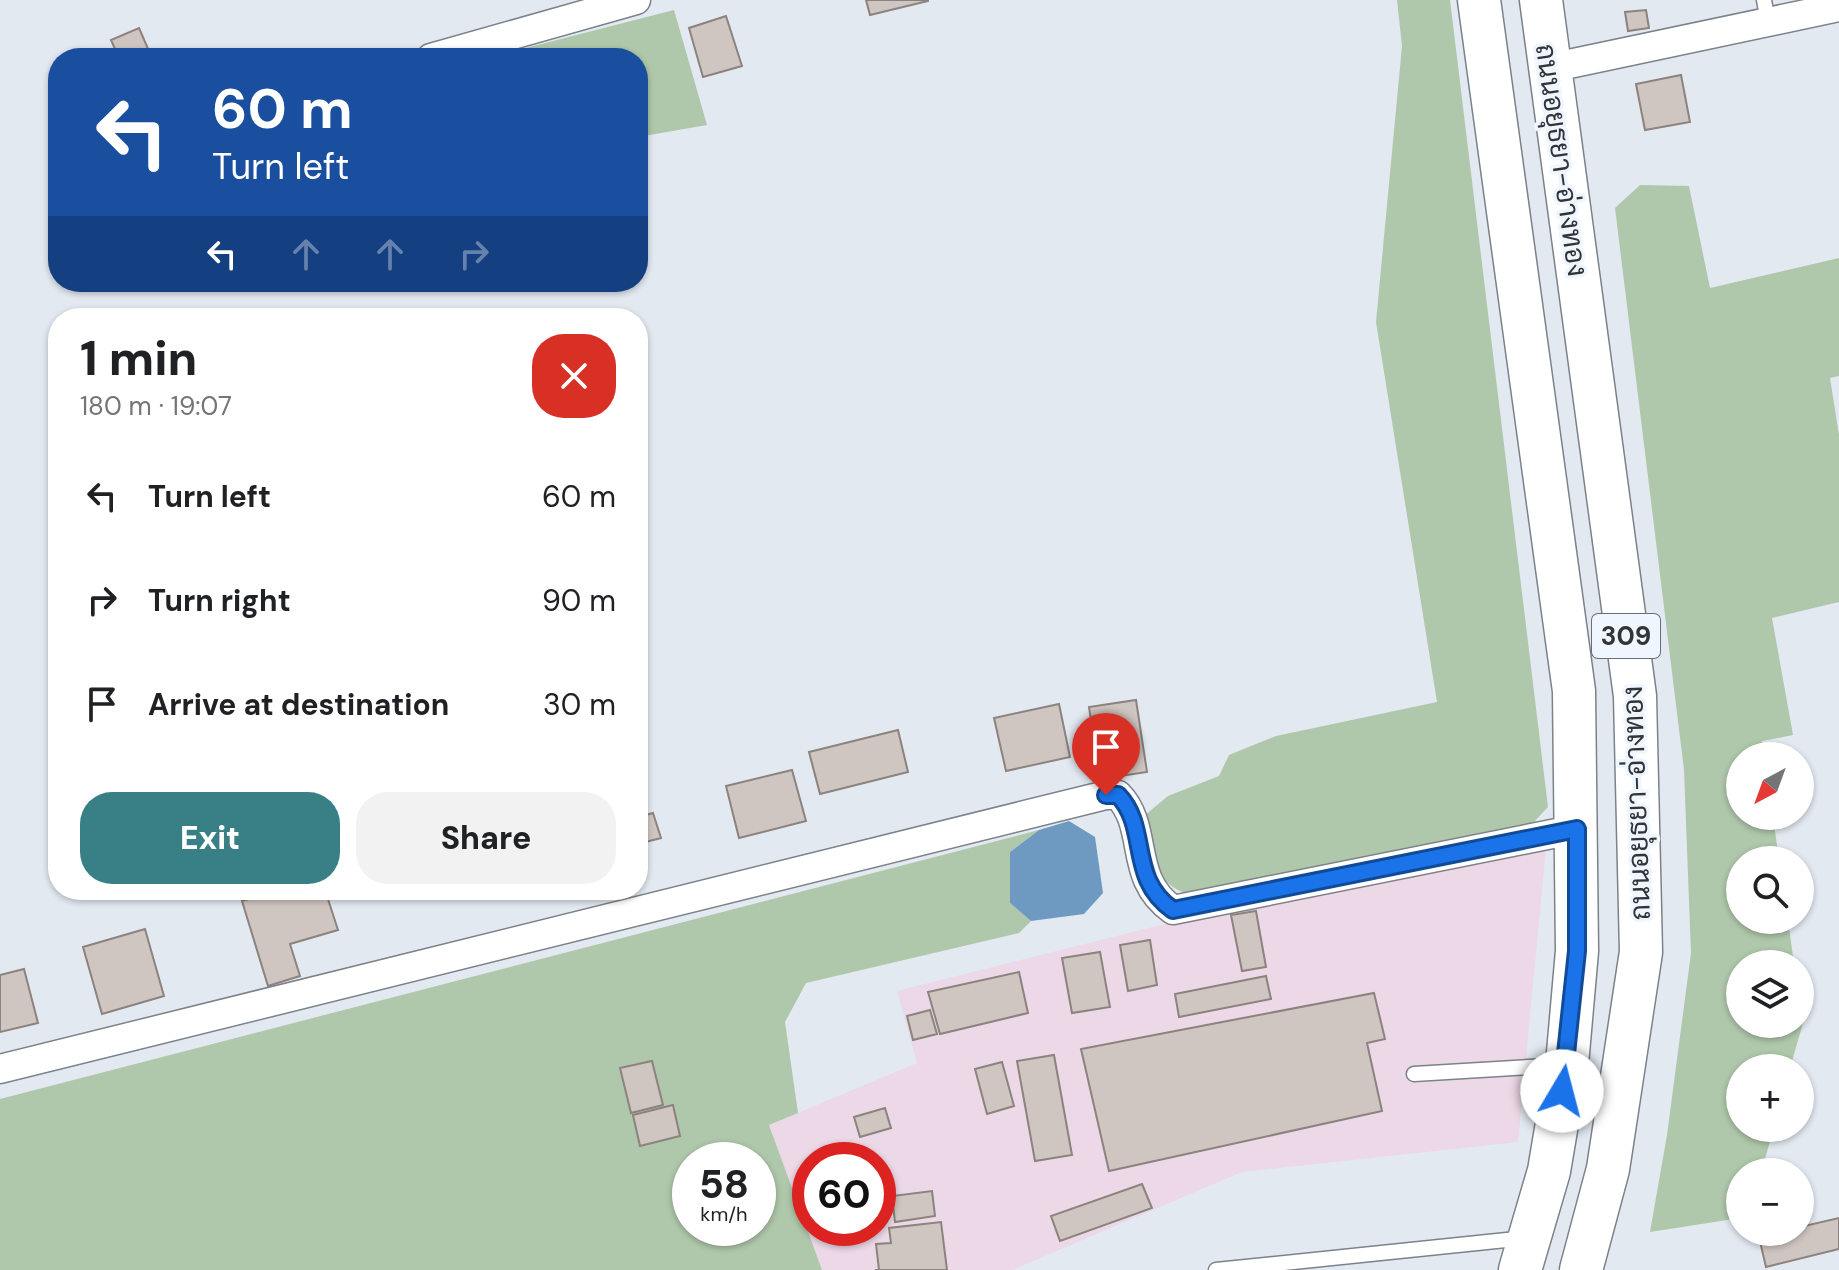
<!DOCTYPE html>
<meta charset="utf-8">
<style>
:root{--surface:#fff;--page:#f2f2f2;--text:#202124;--muted:#757577;--accent:#388085}
body{margin:0;font-family:"DM Sans",Sarabun,sans-serif;background:var(--page);color:var(--text);height:100vh;display:flex;flex-direction:column;font-size:30px;white-space:nowrap}
*{box-sizing:border-box;margin:0}
p{font-size:26px;color:var(--muted)}
.icon{flex:none;width:44px;height:44px;fill:none;stroke:currentColor;stroke-width:2;stroke-linecap:round;stroke-linejoin:round}
.map{position:relative;flex:1;overflow:hidden}
.panel{position:absolute;left:48px;top:308px;width:600px;height:592px;display:flex;flex-direction:column;background:var(--surface);border-radius:32px;box-shadow:0 2px 6px #0004}
.panel>*{flex:none}
.top-card{position:absolute;left:48px;top:48px;width:600px;height:244px;border-radius:32px;box-shadow:0 2px 6px #0004;background:#1a4fa0;color:#fff;overflow:hidden}
.needle{width:52px;rotate:221deg}
.controls{position:absolute;left:1726px;top:742px;display:grid;gap:16px}
.controls a{display:grid;place-items:center;width:88px;height:88px;border-radius:50%;background:var(--surface);box-shadow:0 2px 6px #0004;font-size:40px}
.speed{position:absolute;left:672px;top:1142px;display:flex;gap:16px;font-size:40px;font-weight:700;text-align:center}
.speed>*{display:grid;place-content:center;width:104px;height:104px;border-radius:50%;background:var(--surface);box-shadow:0 2px 6px #0004;line-height:1}
.speed small{font-size:20px;font-weight:400}
.speed .limit{border:12px solid #d22;background:#fff;color:#111}
.pin{position:absolute;display:grid;place-items:center;width:68px;height:68px;color:#fff;margin:-82px -34px;border-radius:50% 50% 50% 0;rotate:-45deg;box-shadow:0 0 8px #0007}
.pin .icon{rotate:45deg}
.me{position:absolute;width:88px;margin:-44px;rotate:8deg;stroke-linejoin:round;filter:drop-shadow(0 0 6px #0008)}
.turn{display:flex;align-items:center;gap:28px;height:168px;padding:0 32px;font-size:36px}
.turn .icon{width:104px;height:104px;stroke-width:2.5}
.turn b{display:block;font-size:56px;line-height:68px}
.lanes{display:flex;align-items:center;height:76px;padding:0 32px;background:#0003;justify-content:center;gap:40px;direction:ltr}
.lanes .off{opacity:.35}
.round{display:grid;place-items:center;flex:none;width:84px;height:84px;border-radius:32px;background:var(--page)}
.overview{display:flex;align-items:center;justify-content:space-between;height:136px;padding:0 32px}
h1{font-size:48px;font-weight:800;line-height:60px}
.button{display:flex;gap:16px;margin-top:auto;padding:16px 32px}
.button a{flex:1;height:92px;border-radius:32px;background:var(--accent);color:#fff;font-size:32px;font-weight:800;line-height:92px;text-align:center}
.button a+a{background:var(--page);color:var(--text)}
ul{padding:0;list-style:none}
li{display:flex;align-items:center;gap:24px;height:104px;padding:0 32px}
li div{flex:1}
li b{display:block;font-size:30px}
li em{font-style:normal}
.map>svg:first-child{display:block}
.commercial{fill:#ecd8e6;fill-rule:evenodd}
.green{fill:#afc7aa;fill-rule:evenodd}
.water{fill:#6e9ac2}
.building{fill:#d0c6c1;stroke:#8c827e;stroke-width:2}
.lines{fill:none;stroke-linecap:round;stroke-linejoin:round}
.lane-casing{stroke:#7c828a;stroke-width:17}
.street-casing{stroke:#7c828a;stroke-width:31}
.primary-casing{stroke:#7c828a;stroke-width:45}
.lane{stroke:#fff;stroke-width:14}
.street{stroke:#fff;stroke-width:28}
.primary{stroke:#fff;stroke-width:42}
.route-casing{stroke:#114b97;stroke-width:20}
.route{stroke:#1a73e8;stroke-width:14}
.labels{text-anchor:middle;stroke-width:7;stroke-linejoin:round;paint-order:stroke}
.shield{fill:#f0f6ff;stroke:#6b6f74;stroke-width:2}
.shield-label{font-size:26px;font-weight:bold;fill:#323538}
.street-label{font-size:28px;fill:#323538;stroke:#f0f6ff}
</style>
<div class="map">
<svg width="1839" height="1270" viewBox="0 0 1839 1270">
<rect width="100%" height="100%" fill="#e3e9f1"/>
<path class="commercial" d="M1546,848L1518,1142L1242,1172L1012,1270H822L769,1125L917,1063L897,991L1165,924ZM810,1160H878V1228H810Z"/>
<path class="green" d="M1397,0H1450L1548,807L1532,824L1191,895C1150,883 1153,853 1144,816L1168,796L1219,776L1229,755L1276,736L1437,702L1376,322L1402,46Z
M674,10L707,125L638,137V58H487Z
M1640,185L1689,186L1710,288L1839,258V376L1830,378L1839,435V602L1772,618L1793,735L1762,741L1764,756H1740V816H1773L1779,860H1740V920H1788L1794,964H1740V1024H1800V1003L1803,1023L1790,1068H1740V1128H1774L1761,1172H1740V1218L1650,1232L1667,1135L1691,953L1684,770L1615,208Z
M1039,830L1010,852V903L1031,921L1019,933L806,983L785,1022L798,1113L769,1125L822,1270H0V1099ZM690,1160H758V1228H690Z"/>
<path class="water" d="M1069,821L1095,837L1103,893L1084,914L1031,921L1010,903V852L1039,830Z"/>
<path class="building" d="M866,0H928V1L870,15Z
M1646,10L1649,28L1628,31L1625,12Z
M726,16L742,66L703,77L689,28Z
M139,28L152,58H119L111,40Z
M1681,75L1690,122L1645,130L1636,84Z
M1136,700L1147,772L1100,779L1089,707Z
M1059,704L1070,757L1006,771L994,718Z
M898,730L908,772L820,794L809,752Z
M792,770L806,821L739,838L726,786Z
M653,813L661,838L638,844V817Z
M279,890H325L338,930L290,944L300,976L268,986L242,901Z
M1256,911L1266,967L1242,971L1231,915Z
M145,929L164,996L102,1014L83,947Z
M1150,940L1157,985L1128,991L1120,945Z
M1100,952L1110,1007L1072,1013L1062,958Z
M24,969L38,1023L0,1032V975Z
M1019,972L1028,1013L940,1034L928,992Z
M1266,976L1271,999L1179,1017L1175,994Z
M1374,993L1385,1039L1367,1043L1382,1111L1109,1171L1081,1049Z
M930,1010L937,1034L913,1040L907,1016Z
M1054,1055L1072,1155L1035,1161L1017,1061Z
M652,1061L663,1105L631,1113L620,1068Z
M1002,1062L1014,1106L987,1114L975,1069Z
M673,1105L680,1136L640,1146L633,1115Z
M885,1108L891,1128L860,1137L854,1117Z
M1142,1184L1152,1208L1060,1241L1051,1216Z
M932,1191L935,1216L895,1222L892,1196Z
M1839,1218V1249L1766,1267L1759,1237L1800,1232V1227Z
M941,1222L947,1270H875H879L876,1244L891,1243L889,1228Z
M832,1228H871L872,1236L834,1241Z"/>
<g class="lines">
<defs>
<path id="lane" d="M1764,0L1768,22
M1414,1074L1562,1065
M1216,1270L1526,1238"/>
<path id="street" d="M431,58L636,0
M1550,68L1839,7
M0,1069L1106,795H1118C1150,828 1127,878 1173,910L1577,829"/>
<path id="primary" d="M1479,0L1574,691L1577,951L1567,1064L1549,1171L1520,1270
M1541,0L1635,696L1641,952L1608,1169L1581,1270"/>
</defs>
<use href="#lane" class="lane-casing"/>
<use href="#street" class="street-casing"/>
<use href="#primary" class="primary-casing"/>
<use href="#lane" class="lane"/>
<use href="#street" class="street"/>
<use href="#primary" class="primary"/>
</g>
<g class="lines">
<defs>
<path id="route" d="M1106,795H1118C1150,828 1127,878 1173,910L1577,829V951L1562,1091"/>
</defs>
<use href="#route" class="route-casing"/>
<use href="#route" class="route"/>
</g>
<g class="labels">
<rect class="shield" x="1592" y="614" width="68" height="44" rx="6"/>
<g class="shield-label">
<text x="1626" y="645">309</text>
</g>
<g class="street-label">
<text transform="translate(1562 160) rotate(82)" y="10">ถนนอยุธยา-อ่างทอง</text>
<text transform="translate(1636 803) rotate(-92)" y="10">ถนนอยุธยา-อ่างทอง</text>
</g>
</g>
</svg>
<div class="controls">
<a><svg class="needle" viewBox="-14 -14 28 28"><path d="M0-13l5 13h-10z" fill="#e53935"/><path d="M0 13l5-13h-10z" fill="#757577"/></svg></a>
<a><svg class="icon" aria-label="search" viewBox="0 0 24 24"><circle cx="10" cy="10" r="6"/><path d="M15 15l6 6"/></svg></a>
<a><svg class="icon" aria-label="layers" viewBox="0 0 24 24"><path d="M12 4l9 5-9 5-9-5zM3 14l9 5 9-5"/></svg></a>
<a>+</a>
<a>−</a>
</div>
<div class="speed"><div>58<small>km/h</small></div><div class="limit">60</div></div>
<div class="pin" style="left:1106px;top:795px;background:#d93025"><svg class="icon" aria-label="arrive" viewBox="0 0 24 24"><path d="M6 21V4h12l-3 4 3 4H6"/></svg></div>
<svg class="me" style="left:1562px;top:1091px" viewBox="-20 -20 40 40"><circle r="19" fill="#fff"/><path d="M0-13L10 11 0 6-10 11z" fill="#1a73e8"/></svg>
<div class="top-card">
<div class="turn"><svg class="icon" aria-label="left" viewBox="0 0 24 24"><path d="M17 20v-9H6M10 6l-5 5 5 5"/></svg><div><b>60 m</b>Turn left</div></div>
<div class="lanes"><svg class="icon" aria-label="left" viewBox="0 0 24 24"><path d="M17 20v-9H6M10 6l-5 5 5 5"/></svg><svg class="icon off" aria-label="ahead" viewBox="0 0 24 24"><path d="M12 20V5M6 11l6-6 6 6"/></svg><svg class="icon off" aria-label="ahead" viewBox="0 0 24 24"><path d="M12 20V5M6 11l6-6 6 6"/></svg><svg class="icon off" aria-label="right" viewBox="0 0 24 24"><path d="M7 20v-9h11M14 6l5 5-5 5"/></svg></div>
</div>
<section class="panel">
<div class="overview"><div><h1>1 min</h1><p>180 m · 19:07</p></div><a class="round" style="background:#d93025;color:#fff"><svg class="icon" aria-label="close" viewBox="0 0 24 24"><path d="M6 6l12 12M18 6L6 18"/></svg></a></div>
<ul>
<li><svg class="icon" aria-label="left" viewBox="0 0 24 24"><path d="M17 20v-9H6M10 6l-5 5 5 5"/></svg><div><b>Turn left</b></div><em>60 m</em></li>
<li><svg class="icon" aria-label="right" viewBox="0 0 24 24"><path d="M7 20v-9h11M14 6l5 5-5 5"/></svg><div><b>Turn right</b></div><em>90 m</em></li>
<li><svg class="icon" aria-label="arrive" viewBox="0 0 24 24"><path d="M6 21V4h12l-3 4 3 4H6"/></svg><div><b>Arrive at destination</b></div><em>30 m</em></li>
</ul>
<div class="button"><a>Exit</a><a>Share</a></div>
</section>
</div>
